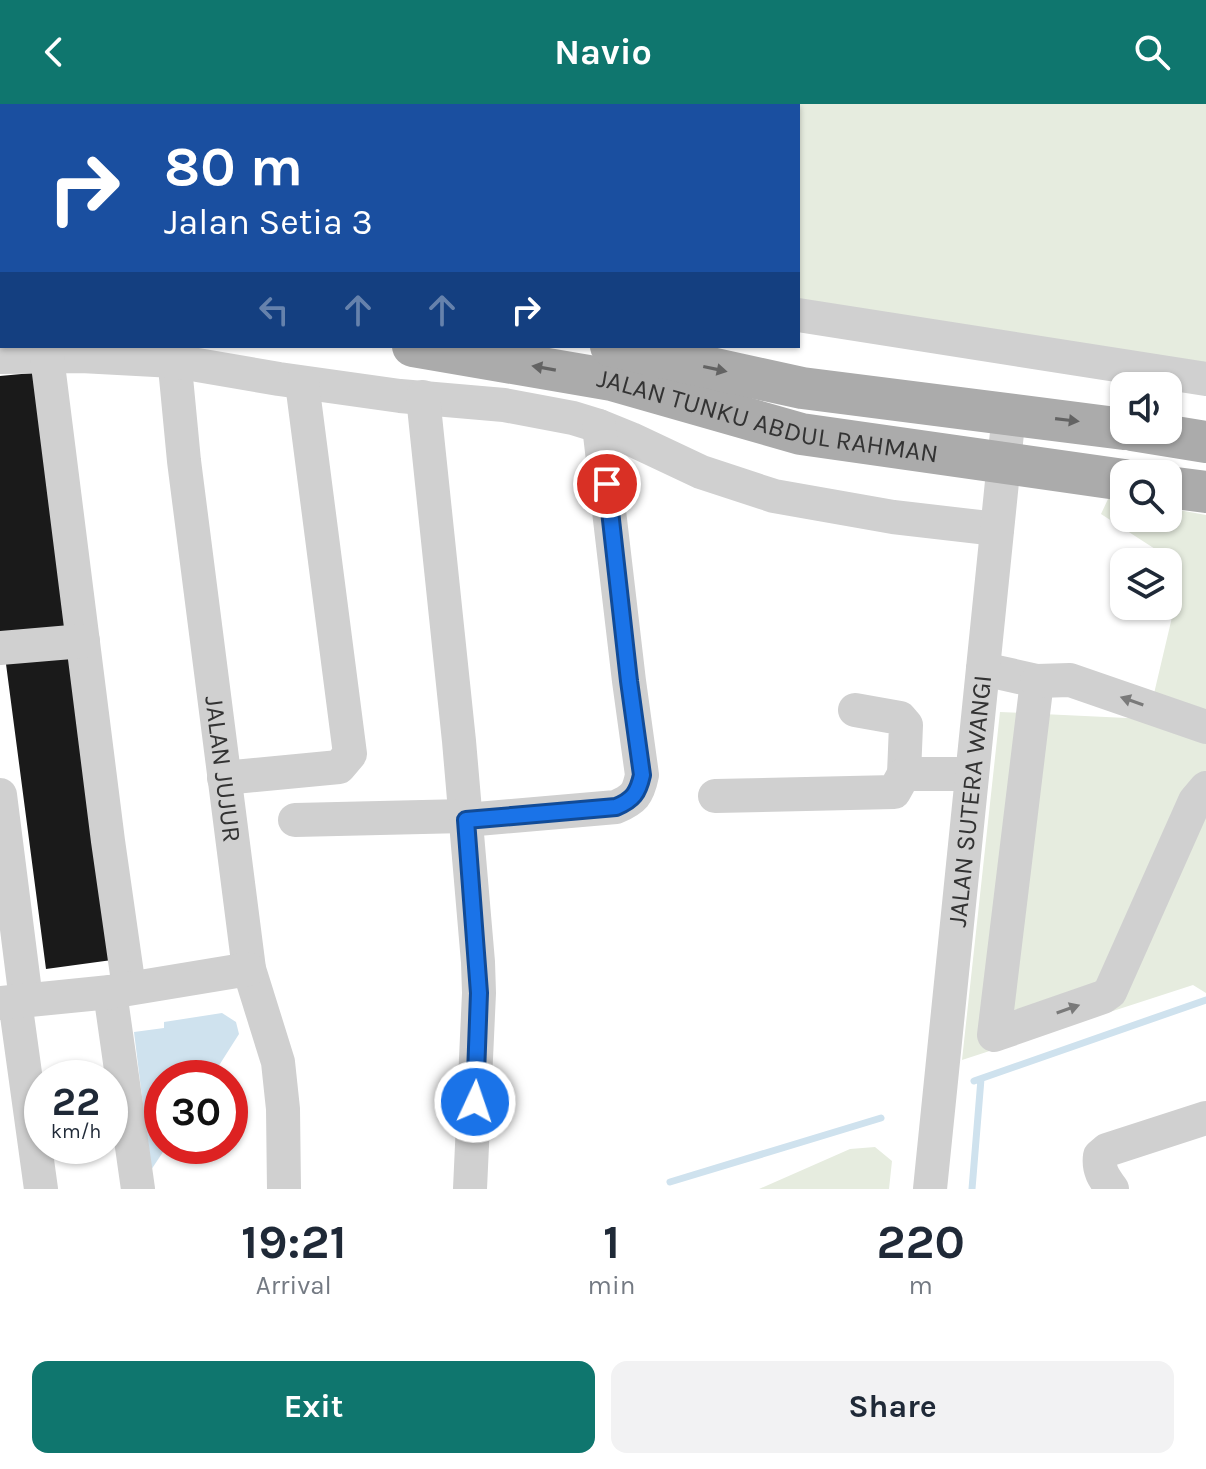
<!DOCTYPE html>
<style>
:root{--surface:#fff;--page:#f2f2f3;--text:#1f2937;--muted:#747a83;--accent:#0f766e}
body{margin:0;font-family:Karla,sans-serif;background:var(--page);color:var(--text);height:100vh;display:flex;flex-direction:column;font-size:30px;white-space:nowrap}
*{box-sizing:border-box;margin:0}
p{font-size:26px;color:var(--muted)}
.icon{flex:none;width:44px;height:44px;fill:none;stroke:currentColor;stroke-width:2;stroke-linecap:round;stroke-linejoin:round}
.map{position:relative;height:1085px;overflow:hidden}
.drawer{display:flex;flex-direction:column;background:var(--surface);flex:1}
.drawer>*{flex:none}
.top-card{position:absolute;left:0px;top:0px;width:800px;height:244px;box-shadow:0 2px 6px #0004;background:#1a4fa0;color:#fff;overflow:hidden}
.tools{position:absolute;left:1110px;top:268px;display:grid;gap:16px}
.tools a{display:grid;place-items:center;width:72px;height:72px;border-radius:16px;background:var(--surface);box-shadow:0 2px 6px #0004;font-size:40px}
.speed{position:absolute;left:24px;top:956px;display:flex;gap:16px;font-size:40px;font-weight:700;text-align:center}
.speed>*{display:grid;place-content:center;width:104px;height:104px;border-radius:50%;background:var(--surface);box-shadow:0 2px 6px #0004;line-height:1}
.speed small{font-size:20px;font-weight:400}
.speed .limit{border:12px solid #d22;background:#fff;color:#111}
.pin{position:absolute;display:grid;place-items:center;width:68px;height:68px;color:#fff;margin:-34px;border:4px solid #fff;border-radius:50%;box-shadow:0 2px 8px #0007}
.me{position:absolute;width:88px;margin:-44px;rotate:3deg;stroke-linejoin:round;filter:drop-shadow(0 0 6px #0008)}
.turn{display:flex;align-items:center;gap:28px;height:168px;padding:0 32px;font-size:36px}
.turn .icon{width:104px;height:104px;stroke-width:2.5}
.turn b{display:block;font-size:56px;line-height:68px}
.lanes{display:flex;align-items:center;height:76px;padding:0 32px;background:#0003;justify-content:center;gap:40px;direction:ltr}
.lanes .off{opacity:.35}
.eta{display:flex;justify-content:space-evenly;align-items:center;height:136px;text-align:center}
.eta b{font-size:48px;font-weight:700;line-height:56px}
.button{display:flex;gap:16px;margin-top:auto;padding:16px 32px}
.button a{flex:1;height:92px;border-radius:16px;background:var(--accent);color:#fff;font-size:32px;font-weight:700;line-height:92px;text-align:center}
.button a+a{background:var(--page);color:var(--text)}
header{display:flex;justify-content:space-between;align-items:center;height:104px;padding:0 32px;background:var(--accent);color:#fff;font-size:36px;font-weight:700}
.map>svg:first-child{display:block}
.green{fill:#e6ecdf}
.water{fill:#cfe2ee}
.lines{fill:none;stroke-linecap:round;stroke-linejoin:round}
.stream{stroke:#cfe2ee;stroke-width:7}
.building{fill:#1a1a1a}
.minor{stroke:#d0d0d0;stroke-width:34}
.major{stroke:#ababab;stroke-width:42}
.oneway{fill:#636363}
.oneway2{fill:#7a7a7a}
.route-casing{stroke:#114b97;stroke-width:20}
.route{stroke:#1a73e8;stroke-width:14}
.labels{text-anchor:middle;stroke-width:8;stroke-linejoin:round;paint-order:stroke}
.street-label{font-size:26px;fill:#333;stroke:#fff}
</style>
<header><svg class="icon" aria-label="back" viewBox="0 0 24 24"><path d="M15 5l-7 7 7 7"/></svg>Navio<svg class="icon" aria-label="search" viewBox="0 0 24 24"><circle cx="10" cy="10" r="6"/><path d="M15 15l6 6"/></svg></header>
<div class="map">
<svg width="1206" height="1085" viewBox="0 0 1206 1085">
<rect width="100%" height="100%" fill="#fff"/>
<path class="green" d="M0,0H1206V264L798,202V2H2V74H0Z
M1109,393L1124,395V414H1168V404L1206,411V889L1193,881L962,956L1000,608L1148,615L1173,509L1169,454L1101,410Z
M875,1043L892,1057L889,1085H759L850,1045Z"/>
<path class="water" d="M222,909L236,918L239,930L211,974H162V1042H167L151,1066L134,928L164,924V918Z"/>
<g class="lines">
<path class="stream" d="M547,0L560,2
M974,977L1206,896
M670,1078L881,1014
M972,1085L981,975"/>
</g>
<path class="building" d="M43,268L71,529L0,536V272Z
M72,552L112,856L46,865L6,560Z"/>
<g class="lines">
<g class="minor">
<path d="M0,87H2"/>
<path d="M798,211L1206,275"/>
<path id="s1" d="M173,242L184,357L249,865L278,958L283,1005L284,1085"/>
<path d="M0,253L81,252L174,257L279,275L400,292L504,301L573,314L599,322L631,335L701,368L774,392L893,413L997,425"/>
<path d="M47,253L108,737L129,884"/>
<path d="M423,293L459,637L478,858L479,889L470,1085"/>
<path d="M0,544L83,537"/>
<path d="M983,565L1037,577L994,931L1103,893L1110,888L1195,697L1206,684"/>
<path d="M1037,577L1070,576L1206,623"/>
<path d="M855,606L900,614L906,621L904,670"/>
<path d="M224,674L339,663L350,650L302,279"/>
<path d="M0,691L26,896"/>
<path d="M715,692L894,688L904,670H972"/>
<path d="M295,716L465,712"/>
<path d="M466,716L616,703C634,695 638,691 642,671L629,577L599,322"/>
<path d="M110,888L138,1085"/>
<path d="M15,897L41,1085"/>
<path d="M0,899L110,888L249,865"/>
<path id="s2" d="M930,1085L1009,309"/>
<path d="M1112,1085C1104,1074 1098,1066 1100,1052L1107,1046L1206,1014"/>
</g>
<g class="major">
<path d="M0,168H2"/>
<path d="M0,199H2"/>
<path id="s3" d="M413,242L612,276L801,330L1124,376"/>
<path d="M611,242L802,284L1124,325"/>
<path d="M1132,326L1206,338"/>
<path d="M1168,383L1206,388"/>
</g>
</g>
<defs><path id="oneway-solid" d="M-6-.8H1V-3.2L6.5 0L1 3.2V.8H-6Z" transform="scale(2)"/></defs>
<g class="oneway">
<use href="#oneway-solid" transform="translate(544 264) rotate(-170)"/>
<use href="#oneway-solid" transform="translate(715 265) rotate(12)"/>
<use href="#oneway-solid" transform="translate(1067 316) rotate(7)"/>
</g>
<g class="oneway2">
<use href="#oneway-solid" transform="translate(1132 597) rotate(-161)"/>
<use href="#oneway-solid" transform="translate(1068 905) rotate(-19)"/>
</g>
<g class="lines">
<defs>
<path id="route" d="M475,998L479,889L466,716L616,703C633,696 638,689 642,671L629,577L607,380"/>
</defs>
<use href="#route" class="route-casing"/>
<use href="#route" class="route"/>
</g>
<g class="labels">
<g class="street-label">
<text dy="9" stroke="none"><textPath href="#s3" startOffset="362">JALAN TUNKU ABDUL RAHMAN</textPath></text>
<text dy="9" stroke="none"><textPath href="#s1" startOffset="426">JALAN JUJUR</textPath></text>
<text dy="9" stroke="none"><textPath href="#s2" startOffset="390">JALAN SUTERA WANGI</textPath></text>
</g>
</g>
</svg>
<div class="tools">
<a><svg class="icon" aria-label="sound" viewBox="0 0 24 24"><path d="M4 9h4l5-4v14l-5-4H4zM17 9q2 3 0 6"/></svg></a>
<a><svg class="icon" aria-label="search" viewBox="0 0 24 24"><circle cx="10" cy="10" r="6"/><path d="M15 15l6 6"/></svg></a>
<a><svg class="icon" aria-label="layers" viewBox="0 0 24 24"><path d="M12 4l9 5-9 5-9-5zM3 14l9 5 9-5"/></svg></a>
</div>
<div class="speed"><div>22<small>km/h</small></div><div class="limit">30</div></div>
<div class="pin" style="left:607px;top:380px;background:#d93025"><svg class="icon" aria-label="arrive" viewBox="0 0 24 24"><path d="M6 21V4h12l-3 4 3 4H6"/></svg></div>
<svg class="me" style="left:475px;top:998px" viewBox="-20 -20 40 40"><circle r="17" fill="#1a73e8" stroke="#fff" stroke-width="3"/><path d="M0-11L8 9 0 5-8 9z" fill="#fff"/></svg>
<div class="top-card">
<div class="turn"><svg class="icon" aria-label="right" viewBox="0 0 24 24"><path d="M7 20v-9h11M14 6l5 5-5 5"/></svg><div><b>80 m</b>Jalan Setia 3</div></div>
<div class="lanes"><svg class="icon off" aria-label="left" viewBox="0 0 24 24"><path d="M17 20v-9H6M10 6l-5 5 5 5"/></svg><svg class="icon off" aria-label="ahead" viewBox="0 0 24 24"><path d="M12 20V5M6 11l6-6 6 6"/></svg><svg class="icon off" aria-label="ahead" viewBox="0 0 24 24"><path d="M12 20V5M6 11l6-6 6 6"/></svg><svg class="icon" aria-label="right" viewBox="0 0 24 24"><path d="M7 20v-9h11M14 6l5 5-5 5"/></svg></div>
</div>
</div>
<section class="drawer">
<div class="eta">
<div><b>19:21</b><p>Arrival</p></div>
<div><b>1</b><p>min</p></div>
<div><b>220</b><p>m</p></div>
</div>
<div class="button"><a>Exit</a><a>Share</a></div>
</section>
